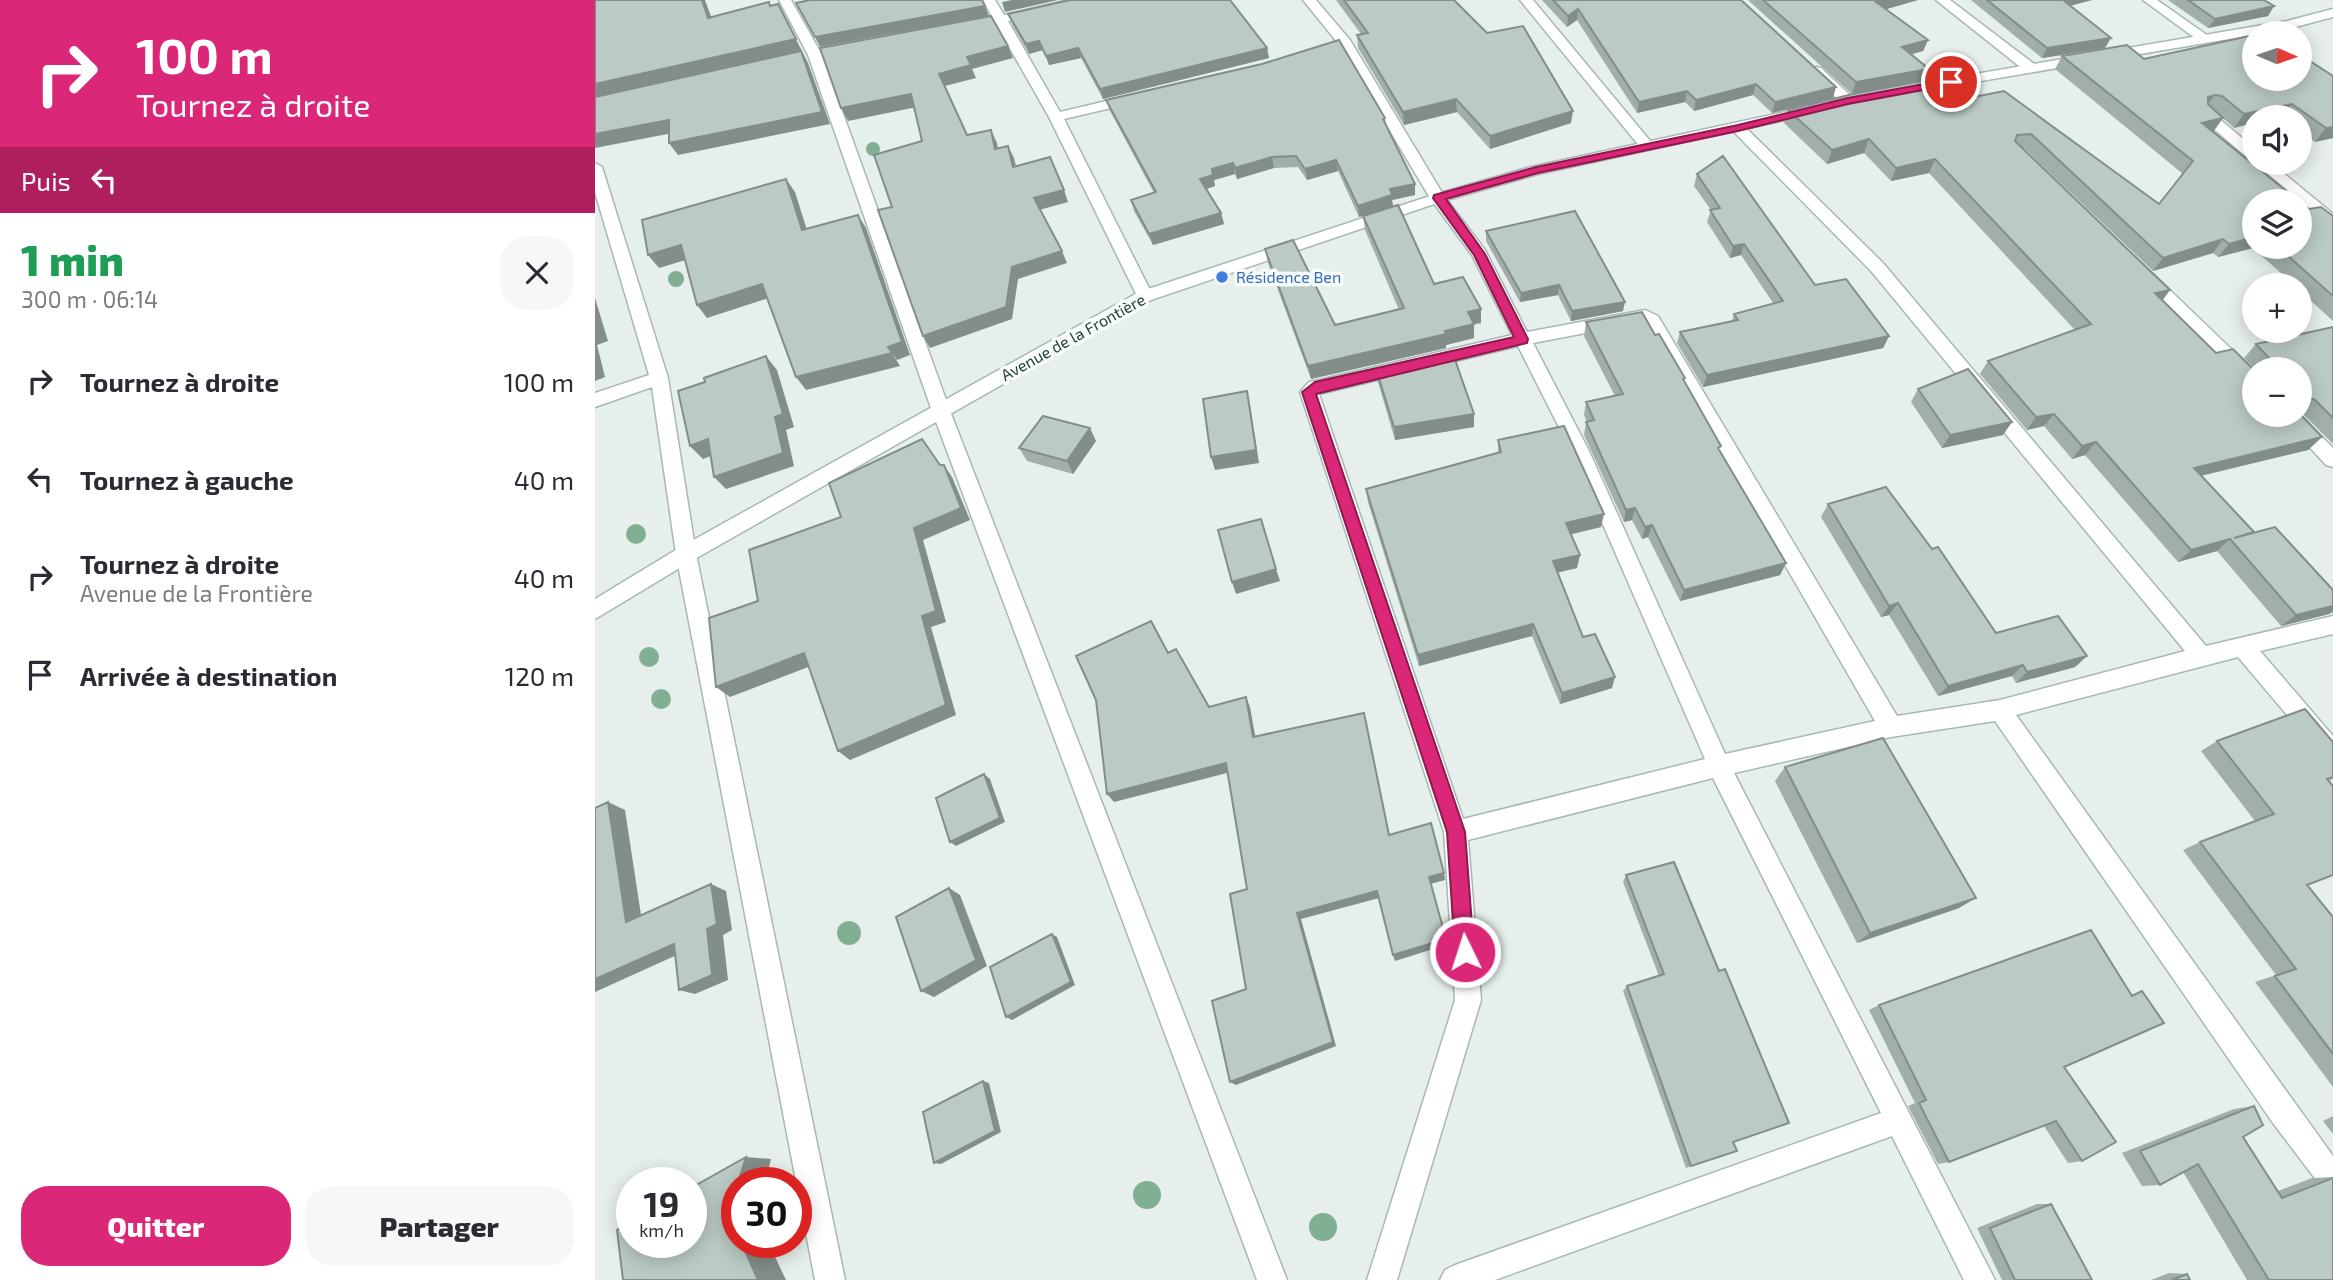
<!DOCTYPE html>
<html lang="fr">
<meta charset="utf-8">
<style>
:root{--surface:#fff;--page:#f7f7f7;--text:#2b2b33;--muted:#7c7c81;--accent:#db2777}
body{margin:0;font-family:"Exo 2",sans-serif;background:var(--page);color:var(--text);height:100vh;display:flex;flex-direction:column;font-size:26px;white-space:nowrap}
*{box-sizing:border-box;margin:0}
p{font-size:23px;color:var(--muted)}
.icon{flex:none;width:38px;height:38px;fill:none;stroke:currentColor;stroke-width:2;stroke-linecap:round;stroke-linejoin:round}
.map{position:relative;flex:1;overflow:hidden}
.side{display:flex;flex-direction:column;background:var(--surface);width:595px}
.side>*{flex:none}
.top-card{background:#db2777;color:#fff;overflow:hidden}
.needle{width:46px;rotate:92deg}
.controls{position:absolute;left:1647px;top:21px;display:grid;gap:14px}
.controls a{display:grid;place-items:center;width:70px;height:70px;border-radius:50%;background:var(--surface);box-shadow:0 4px 18px #0003;font-size:35px}
.speed{position:absolute;left:21px;top:1167px;display:flex;gap:14px;font-size:35px;font-weight:700;text-align:center}
.speed>*{display:grid;place-content:center;width:91px;height:91px;border-radius:50%;background:var(--surface);box-shadow:0 4px 18px #0003;line-height:1}
.speed small{font-size:18px;font-weight:400}
.speed .limit{border:10px solid #d22;background:#fff;color:#111}
.pin{position:absolute;display:grid;place-items:center;width:60px;height:60px;color:#fff;margin:-30px;border:4px solid #fff;border-radius:50%;box-shadow:0 2px 7px #0007}
.me{position:absolute;width:77px;margin:-38px;rotate:356deg;stroke-linejoin:round;filter:drop-shadow(0 0 5px #0008)}
.turn{display:flex;align-items:center;gap:24px;height:147px;padding:0 21px;font-size:32px}
.turn .icon{width:91px;height:91px;stroke-width:2.5}
.turn b{display:block;font-size:49px;line-height:60px}
.then{display:flex;align-items:center;height:66px;padding:0 21px;background:#0003;gap:14px;font-size:26px}
.round{display:grid;place-items:center;flex:none;width:74px;height:74px;border-radius:28px;background:var(--page)}
.overview{display:flex;align-items:center;justify-content:space-between;height:119px;padding:0 21px}
h1{font-size:42px;font-weight:800;line-height:52px;color:#1e9e55}
.button{display:flex;gap:14px;margin-top:auto;padding:14px 21px}
.button a{flex:1;height:80px;border-radius:28px;background:var(--accent);color:#fff;font-size:28px;font-weight:800;line-height:80px;text-align:center}
.button a+a{background:var(--page);color:var(--text)}
ul{padding:0;list-style:none}
li{display:flex;align-items:center;gap:21px;height:98px;padding:0 21px}
li div{flex:1}
li b{display:block;font-size:26px}
li em{font-style:normal}
main{display:flex;flex:1;min-height:0}
.map>svg:first-child{display:block}
.lines{fill:none;stroke-linecap:round;stroke-linejoin:round}
.minor-casing{stroke:#a8b8b2;stroke-width:3}
.tertiary-casing{stroke:#a8b8b2;stroke-width:3}
.minor{fill:#fff;fill-rule:evenodd}
.tertiary{fill:#fff;fill-rule:evenodd}
.tree{fill:#80af93}
.wall{fill:#a1aea9;fill-rule:evenodd}
.shaded-wall{fill:#838d89}
.building{fill:#bbcac4;stroke:#838d89;stroke-width:2}
.route{fill:#db2777;stroke:#8e194d;stroke-width:2}
.shop-dot{fill:#3f7fe0;stroke:#f7fbf9;stroke-width:2.5}
.labels{text-anchor:middle;stroke-width:7;stroke-linejoin:round;paint-order:stroke}
.far-shop-label{font-size:16px;fill:#366cbe;stroke:#f7fbf9;text-anchor:start}
.far-street-label{font-size:16px;fill:#24423a;stroke:#f7fbf9}
</style>
<main>
<section class="side">
<div class="top-card">
<div class="turn"><svg class="icon" aria-label="right" viewBox="0 0 24 24"><path d="M7 20v-9h11M14 6l5 5-5 5"/></svg><div><b>100 m</b>Tournez à droite</div></div>
<div class="then">Puis<svg class="icon" aria-label="left" viewBox="0 0 24 24"><path d="M17 20v-9H6M10 6l-5 5 5 5"/></svg></div>
</div>
<div class="overview"><div><h1>1 min</h1><p>300 m · 06:14</p></div><a class="round"><svg class="icon" aria-label="close" viewBox="0 0 24 24"><path d="M6 6l12 12M18 6L6 18"/></svg></a></div>
<ul>
<li><svg class="icon" aria-label="right" viewBox="0 0 24 24"><path d="M7 20v-9h11M14 6l5 5-5 5"/></svg><div><b>Tournez à droite</b></div><em>100 m</em></li>
<li><svg class="icon" aria-label="left" viewBox="0 0 24 24"><path d="M17 20v-9H6M10 6l-5 5 5 5"/></svg><div><b>Tournez à gauche</b></div><em>40 m</em></li>
<li><svg class="icon" aria-label="right" viewBox="0 0 24 24"><path d="M7 20v-9h11M14 6l5 5-5 5"/></svg><div><b>Tournez à droite</b><p>Avenue de la Frontière</p></div><em>40 m</em></li>
<li><svg class="icon" aria-label="arrive" viewBox="0 0 24 24"><path d="M6 21V4h12l-3 4 3 4H6"/></svg><div><b>Arrivée à destination</b></div><em>120 m</em></li>
</ul>
<div class="button"><a>Quitter</a><a>Partager</a></div>
</section>
<div class="map">
<svg width="1738" height="1280" viewBox="0 0 1738 1280">
<rect width="100%" height="100%" fill="#e6efeb"/>
<g class="lines">
<defs>
<path id="minor" d="M184,0H196L227,55L355,411L692,1280H662L337,411L213,55Z
M388,0H400L409,15L474,0H497L495,3L413,21L465,112L541,94L548,98L546,101L469,119L558,296L556,300H544L542,296L454,117L401,24L370,31L364,27L365,24L397,17Z
M708,0H721L755,40L849,196L890,250L932,332L1050,310L1063,316L1302,716L1405,700L1590,651L1276,271L1138,131V125H1148L1288,263L1611,646L1738,616V634L1665,651L1738,736V763L1730,760L1643,657L1421,715L1738,1156V1193L1728,1189L1678,1123L1400,721L1296,737L1139,773L1400,1280H1369L1297,1136L900,1280H845L850,1270L860,1265L1286,1113L1118,778L873,840L886,1000L802,1280H772L860,1000L849,832L705,392L714,382L720,381L917,335L877,255L835,198L742,42ZM1048,322L1051,324L1280,721L1130,754L994,451L938,343ZM923,346L976,451L1110,759L868,819L724,394Z
M925,0H938L1056,142L1058,145L1056,148H1046Z
M1341,0H1355L1439,64V70H1429Z
M1548,0H1562L1616,38L1614,41H1604Z
M1221,67L1226,68L1258,98V104H1248L1216,74L1214,71Z
M1611,111L1616,112L1659,148V160L1654,159L1606,118V112Z
M0,163L7,167L73,378L101,554L250,1280H220L81,554L57,387L0,407V393L54,375L0,192Z
M1660,163H1676L1738,214V227L1733,225Z
M1552,273L1558,274L1659,371V387L1653,385L1546,282L1544,278L1546,274Z
M1704,414L1738,448V467L1731,465L1685,415Z"/>
<path id="tertiary" d="M1738,9V17L1693,29L1327,91L1320,87L1327,83L1692,21Z
M1217,106L1222,107V113L943,174L848,201L556,300L98,560L0,619V599L84,548L544,292L838,195L936,167Z"/>
</defs>
<use href="#minor" class="minor-casing"/>
<use href="#tertiary" class="tertiary-casing"/>
<use href="#minor" class="minor"/>
<use href="#tertiary" class="tertiary"/>
</g>
<g class="tree">
<circle cx="278" cy="149" r="7"/>
<circle cx="81" cy="279" r="8"/>
<circle cx="41" cy="534" r="10"/>
<circle cx="54" cy="657" r="10"/>
<circle cx="66" cy="699" r="10"/>
<circle cx="254" cy="933" r="12"/>
<circle cx="552" cy="1195" r="14"/>
<circle cx="728" cy="1227" r="14"/>
</g>
<path class="wall" d="M741,0H859L976,123L895,149L862,112L809,125L763,48L762,35L766,34Z
M947,0H1146L1238,98L1177,113L1158,95L1099,111L1090,102L1042,113L982,20L972,27Z
M1153,0H1323L1291,9L1333,40L1328,51L1316,54L1334,69L1329,80L1257,94Z
M1376,0H1497L1475,6L1510,48L1447,58Z
M1573,0H1669L1679,6L1673,16L1613,28Z
M413,14L672,48L674,58L508,99L486,58L454,65L448,50L434,54L417,24Z
M1467,56L1549,59L1738,76V138L1720,142L1704,130V117H1659L1639,128L1628,118L1618,132L1714,209L1738,216V321L1704,290V285H1699L1658,248L1623,257L1618,253L1558,271L1429,148H1427L1575,290L1568,300L1621,353L1727,437L1713,450L1606,476L1734,614L1686,626L1622,551L1583,562L1490,455L1477,459L1449,426L1432,430L1385,374L1393,361L1480,330L1334,173L1296,181L1269,153L1232,164L1189,123L1193,110L1374,98L1564,204L1588,174L1460,69ZM1659,201L1704,247H1659Z
M511,100L790,118L791,125L820,195L797,200L798,206L764,217L743,171L712,180L703,167L679,168L642,179L640,174L619,180L620,186L611,189L626,213L629,224L558,245L539,211L536,200L559,193L515,111Z
M1102,174L1220,285L1294,336L1288,348L1108,387L1082,343L1085,332L1137,321L1139,314L1178,303L1146,255L1135,258L1112,222L1116,210L1099,186Z
M768,216L839,284L886,323L879,324V338L851,345V348L716,379L673,263L670,249L740,325L804,310L770,230Z
M891,231L1028,311L976,321L963,295L925,302L891,241Z
M991,322L1060,335L1090,378L1089,381L1124,451L1191,563L1185,575L1085,601L1053,537L1047,539L1037,520L1029,522L989,435L991,422H992L989,415L991,402L1020,396L989,336Z
M1738,327V444L1706,412H1704V369H1660L1649,358L1661,344Z
M781,369L879,414V427L800,440L783,382Z
M1323,389L1408,435L1347,448L1316,402Z
M903,440L1006,527L976,534L982,568L963,572L988,637L1017,688L965,704L937,636L824,666L773,502L771,489L903,453Z
M501,441L478,474L432,461L424,448Z
M1233,504L1401,633L1492,656L1480,667L1421,683L1417,676L1343,696L1294,615L1286,617L1226,517Z
M1622,741L1738,742V779L1734,781L1712,885L1738,917V1087L1660,982L1681,975L1588,850L1605,842L1660,821L1606,751Z
M1190,767L1364,908L1262,943L1180,781Z
M1031,875L1138,1142L1096,1166L1091,1168L1028,991L1032,986L1064,976L1028,882Z
M1547,991L1469,1067L1487,1161L1473,1163L1449,1126L1354,1162L1343,1164L1313,1106L1320,1103L1274,1010L1284,1005L1536,995Z
M1659,1106L1648,1137L1683,1191L1717,1178L1738,1177V1280H1652L1588,1172L1565,1185L1547,1186L1527,1153L1639,1109Z
M1738,1116V1134L1728,1121Z
M1442,1204H1456L1497,1280H1407L1382,1228Z
M1574,1273L1592,1274L1595,1280H1556Z"/>
<path class="shaded-wall" d="M107,0H110L121,30L113,18Z
M417,0H463L410,12L407,2Z
M1289,0H1323L1278,13L1281,2Z
M1466,0H1497L1462,9Z
M183,4L213,63L235,124L83,155L74,143L227,112L0,99V84Z
M390,6L394,16L225,47L220,37Z
M1679,6L1673,16L1613,28L1620,19Z
M983,9L982,20L972,27L973,16Z
M1516,38L1510,48L1447,58L1452,48Z
M1333,40L1328,51L1303,58L1307,47Z
M444,41L448,50L434,54L431,44Z
M413,46L418,58L377,69L381,78L350,86L344,74L372,57Z
M483,48L486,58L454,65L451,56Z
M672,48L674,58L508,99L505,89Z
M1334,69L1329,80L1257,94L1261,82Z
M1161,84L1158,95L1099,111L1101,100Z
M1241,87L1238,98L1177,113L1180,102Z
M1092,91L1090,102L1042,113L1044,102Z
M316,94L322,107L253,121L246,108Z
M1620,95L1610,108L1613,97Z
M861,99L862,112L809,125L808,112Z
M1697,104L1687,117H1659V123L1639,128L1649,114Z
M978,111L976,123L895,149V136Z
M1628,118L1618,132L1607,123Z
M74,120L83,132L0,148V134Z
M1738,127V138L1720,142L1731,128Z
M396,130L402,143L405,161L400,149Z
M1274,139L1269,153L1232,164L1237,150Z
M413,146L419,158L424,179L418,167Z
M677,157L679,168L642,179L640,168Z
M1340,159L1334,173L1296,181L1301,168Z
M741,160L743,171L712,180L710,169Z
M638,163L640,174L619,180L620,186L608,190L605,179L617,169Z
M191,179L200,192L216,243L207,230Z
M820,184V195L797,200L798,206L764,217L763,206L795,189Z
M469,190L473,202L444,210L439,198Z
M626,213L629,224L558,245L554,234Z
M263,215L271,228L315,355L302,360L293,347Z
M1659,237V246L1658,248L1623,257L1634,244Z
M1628,239L1618,253L1558,271L1568,258Z
M1149,244L1146,255L1135,258L1138,246Z
M86,245L97,258L64,268L53,255Z
M467,251L472,263L423,279L417,319L335,348L328,336L417,267Z
M167,284L177,297L112,318L102,305Z
M964,285L963,295L925,302L926,293Z
M1575,290L1565,303L1560,293Z
M0,298L13,341L2,345L10,377L0,381Z
M1030,302L1028,311L976,321L977,311Z
M886,309V323L879,324V338L851,345V348L716,379L713,366L850,331L873,312Z
M1294,336L1288,348L1108,387L1112,375Z
M297,353L305,366L211,390L201,377Z
M171,356L182,370L199,427L191,430L199,466L131,489L119,477L180,417Z
M652,391L655,405L664,463L620,470L616,457Z
M879,414V427L800,440L799,427Z
M1459,414L1449,426L1432,430L1441,417Z
M1417,422L1408,435L1347,448L1355,435Z
M495,428L501,441L478,474L472,461Z
M1727,437L1713,450L1587,480L1599,468Z
M113,439L126,452L108,459L95,446Z
M1501,442L1490,455L1477,459L1487,446Z
M349,465L357,477L375,520L328,540L351,622L336,627L361,715L255,760L243,751L319,528Z
M1040,508L1037,520L1029,522L1031,510Z
M1009,514L1006,527L969,536L971,523Z
M1057,525L1053,537L1047,539L1050,527Z
M1635,539L1622,551L1583,562L1596,550Z
M985,555L982,568L957,574L958,561Z
M1191,563L1185,575L1085,601L1089,590Z
M681,569L685,581L641,594L637,582Z
M1303,603L1294,615L1286,617L1294,606Z
M1738,606V612L1734,614L1686,626L1701,615Z
M938,624L937,636L824,666L823,655Z
M209,653L221,664L135,697L121,687Z
M1492,656L1480,667L1421,683L1432,672Z
M1428,665L1417,676L1343,696L1353,686Z
M1020,677L1017,688L965,704L967,693Z
M651,697L655,707L662,746L658,737Z
M631,763L636,772L519,802L512,794Z
M389,774L395,779L410,822L361,846L355,842Z
M13,802L30,810L48,928L31,922Z
M849,873L850,880L835,884L834,877Z
M116,884L131,891L137,930L128,935L133,980L100,994L84,990L112,929Z
M354,888L365,895L392,966L339,997L326,991Z
M782,891L784,898L706,919L741,1046L641,1085L635,1082L702,913Z
M1381,898L1364,908L1262,943L1275,933Z
M457,934L462,937L480,985L417,1020L411,1017Z
M851,939V945L800,961L798,955Z
M79,944L95,949L0,992V979Z
M388,1081L394,1083L406,1132L346,1164L339,1163Z
M151,1157L176,1159L170,1183H143Z
M142,1188V1234L134,1217Z
M146,1242H173L191,1280H163Z"/>
<path class="building" d="M0,0H107L113,18L174,2L175,6L183,4L201,39L0,84Z
M215,0H387L390,6L220,37L201,3Z
M475,0H635L672,48L505,89L483,48L451,56L444,41L431,44L413,14Z
M749,0H859L892,33L928,26L978,111L895,136L861,99L808,112L762,35L773,33Z
M958,0H1146L1241,87L1180,102L1161,84L1101,100L1092,91L1044,102L983,9L973,16Z
M1168,0H1289L1281,2L1333,40L1307,47L1334,69L1261,82Z
M1392,0H1468L1516,38L1452,48Z
M1593,0H1669L1679,6L1620,19Z
M396,16L413,46L372,57L376,65L344,74L372,135L396,130L400,149L413,146L418,167L455,157L469,190L439,198L467,251L417,267L411,307L328,336L283,210L297,207L279,155L327,141L316,94L246,108L225,48Z
M1659,35V79H1704V54L1738,76V127L1731,128L1697,104L1649,114L1627,96L1620,95L1613,97V104L1628,118L1607,123L1714,209L1726,207L1738,216V296L1683,247H1704V201H1659V237L1634,244L1628,239L1568,258L1436,134L1422,135L1420,141L1575,290L1560,293L1621,353L1638,349L1659,370V415H1704V413L1727,437L1599,468L1659,532L1639,538L1680,527L1738,590V606L1701,615L1635,539L1596,550L1501,442L1487,446L1459,414L1441,417L1393,361L1496,324L1340,159L1301,168L1274,139L1237,150L1193,110L1258,94L1348,77L1374,98L1409,91L1564,204L1598,161L1467,56L1532,45L1549,59Z
M744,40L790,118L788,119L820,184L795,189L797,195L763,206L741,160L710,169L701,156L677,157L640,168L638,163L617,169L618,175L605,179L626,213L554,234L536,200L561,192L511,100L667,64Z
M206,51L227,112L74,143V120L0,134V97Z
M1128,156L1220,285L1251,279L1294,336L1112,375L1085,332L1143,320L1139,314L1188,301L1149,244L1138,246L1115,210L1125,208L1102,174Z
M191,179L207,230L263,215L307,342L293,347L297,353L201,377L167,284L102,305L86,245L53,255L47,220Z
M803,205L839,284L868,277L886,309L873,312L879,324L850,331L851,334L713,366L670,249L698,240L740,325L809,308L768,216Z
M980,211L1030,302L977,311L964,285L926,293L891,231Z
M1047,312L1060,335L1064,334L1090,378L1088,379L1126,446L1123,448L1191,563L1089,590L1057,525L1050,527L1040,508L1031,510L991,422L999,420L991,402L1028,394L991,322Z
M1738,327V418L1719,399H1704V369H1673L1674,358L1661,344Z
M857,351L879,414L799,427L781,369Z
M171,356L188,414L180,417L188,453L119,477L113,439L95,446L83,391L110,382L109,378Z
M1373,369L1417,422L1355,435L1323,389Z
M652,391L661,450L616,457L608,399Z
M448,416L495,428L472,461L424,448Z
M969,426L1009,514L971,523L985,555L958,561L988,637L1000,634L1020,677L967,693L938,624L823,655L771,489L906,452L903,440Z
M327,439L345,465H349L366,508L319,528L341,611L327,616L351,705L243,751L209,653L121,687L114,618L163,601L154,550L246,517L234,483Z
M1291,487L1337,549L1343,547L1401,633L1463,616L1492,656L1432,672L1428,665L1353,686L1303,603L1294,606L1233,504Z
M666,519L681,569L637,582L623,530Z
M556,621L573,653L581,649L614,707L651,697L658,737L769,713L794,835L836,823L849,873L834,877L851,939L798,955L782,891L702,913L738,1042L635,1082L617,1001L651,989L635,894L652,889L631,763L512,794L501,700L481,656Z
M1710,709L1738,742V777L1732,779L1738,786V875L1712,885L1738,917V1054L1680,976L1701,969L1605,842L1679,814L1622,741Z
M1288,738L1381,898L1275,933L1190,767Z
M389,774L405,818L355,842L341,798Z
M13,802L31,922L116,884L122,924L112,929L117,975L84,990L79,944L0,979V808Z
M1079,862L1124,971L1130,969L1194,1123L1138,1142L1142,1151L1096,1166L1032,986L1069,974L1031,875Z
M354,888L381,960L326,991L301,917Z
M1496,930L1537,996L1547,991L1569,1023L1469,1067L1521,1142L1487,1161L1461,1121L1354,1162L1324,1103L1331,1100L1284,1005Z
M457,934L476,982L411,1017L395,967Z
M388,1081L400,1131L339,1163L328,1112Z
M1659,1106L1668,1125L1648,1137L1687,1198L1738,1178V1280H1674L1603,1164L1565,1185L1545,1151Z
M151,1157L143,1183H142V1188L134,1217L142,1234V1242H146L163,1280H28L22,1230L37,1221V1242H96V1188Z
M1456,1204L1497,1280H1420L1395,1228Z
M1592,1274L1595,1280H1577Z"/>
<path class="route" d="M1356,79L1362,82L1360,84L1253,104L1143,131L943,173L851,199L890,254L933,339L932,343L721,394L870,832L879,952L877,959L870,961L863,959L860,952L852,832L707,392L720,382L919,337L879,255L838,198L839,195L941,167L1143,125L1253,98Z"/>
<circle class="shop-dot" cx="627" cy="277" r="7"/>
<g class="labels">
<g class="far-shop-label">
<text x="641" y="283">Résidence Ben</text>
</g>
<g class="far-street-label">
<text transform="translate(478 337) rotate(-29)" y="6">Avenue de la Frontière</text>
</g>
</g>
</svg>
<div class="controls">
<a><svg class="needle" viewBox="-14 -14 28 28"><path d="M0-13l5 13h-10z" fill="#e53935"/><path d="M0 13l5-13h-10z" fill="#7c7c81"/></svg></a>
<a><svg class="icon" aria-label="sound" viewBox="0 0 24 24"><path d="M4 9h4l5-4v14l-5-4H4zM17 9q2 3 0 6"/></svg></a>
<a><svg class="icon" aria-label="layers" viewBox="0 0 24 24"><path d="M12 4l9 5-9 5-9-5zM3 14l9 5 9-5"/></svg></a>
<a>+</a>
<a>−</a>
</div>
<div class="speed"><div>19<small>km/h</small></div><div class="limit">30</div></div>
<div class="pin" style="left:1356px;top:82px;background:#d93025"><svg class="icon" aria-label="arrive" viewBox="0 0 24 24"><path d="M6 21V4h12l-3 4 3 4H6"/></svg></div>
<svg class="me" style="left:870px;top:952px" viewBox="-20 -20 40 40"><circle r="17" fill="#db2777" stroke="#fff" stroke-width="3"/><path d="M0-11L8 9 0 5-8 9z" fill="#fff"/></svg>
</div>
</main>
